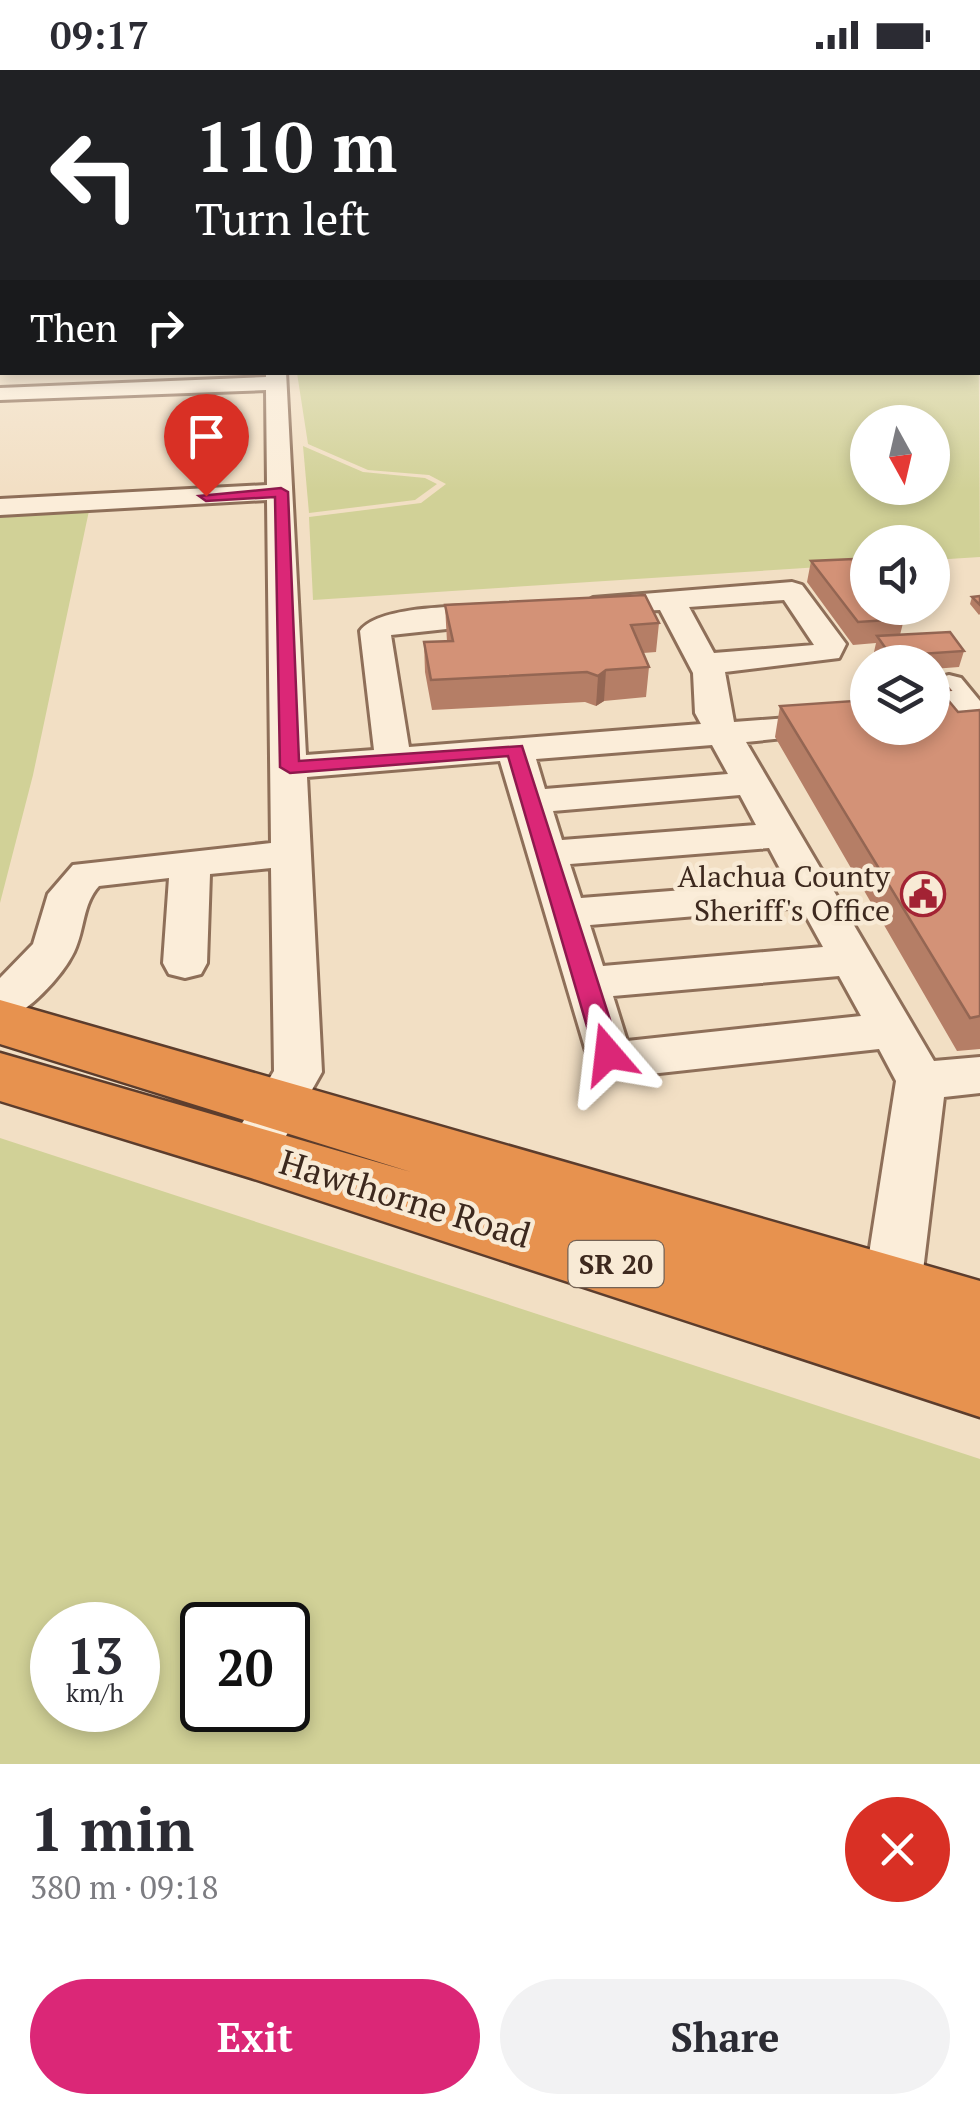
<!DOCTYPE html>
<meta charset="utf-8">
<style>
:root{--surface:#fff;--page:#f2f2f3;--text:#2b2b33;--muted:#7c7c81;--accent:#db2777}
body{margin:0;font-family:"PT Serif",serif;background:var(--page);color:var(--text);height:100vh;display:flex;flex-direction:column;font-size:38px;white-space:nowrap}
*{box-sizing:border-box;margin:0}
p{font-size:32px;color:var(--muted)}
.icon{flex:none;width:55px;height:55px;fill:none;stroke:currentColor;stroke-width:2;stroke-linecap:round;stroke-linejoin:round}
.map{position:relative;height:1694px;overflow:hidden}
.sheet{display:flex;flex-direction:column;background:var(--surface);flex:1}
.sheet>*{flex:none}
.top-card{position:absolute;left:0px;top:0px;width:980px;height:305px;box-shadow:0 5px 15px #0003;background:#202124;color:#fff;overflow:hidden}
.needle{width:65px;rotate:172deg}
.controls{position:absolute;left:850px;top:335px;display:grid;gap:20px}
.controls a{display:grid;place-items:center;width:100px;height:100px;border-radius:50%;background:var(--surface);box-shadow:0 5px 15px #0003;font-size:50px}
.speed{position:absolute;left:30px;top:1532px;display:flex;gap:20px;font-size:50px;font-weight:700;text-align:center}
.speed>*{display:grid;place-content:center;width:130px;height:130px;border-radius:50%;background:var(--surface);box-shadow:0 5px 15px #0003;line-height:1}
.speed small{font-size:25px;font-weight:400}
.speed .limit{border:5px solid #111;border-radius:15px;background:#fff;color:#111}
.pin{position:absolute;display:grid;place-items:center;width:85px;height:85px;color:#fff;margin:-102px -42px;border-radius:50% 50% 50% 0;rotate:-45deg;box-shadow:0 0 10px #0007}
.pin .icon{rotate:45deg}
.me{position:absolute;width:110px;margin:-55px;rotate:343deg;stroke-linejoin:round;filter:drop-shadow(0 0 8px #0008)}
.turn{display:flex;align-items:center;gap:35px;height:210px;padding:0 30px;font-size:45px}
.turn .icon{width:130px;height:130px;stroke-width:2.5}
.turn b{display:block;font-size:70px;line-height:85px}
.then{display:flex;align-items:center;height:95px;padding:0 30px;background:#0003;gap:20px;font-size:38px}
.round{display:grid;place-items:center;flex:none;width:105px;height:105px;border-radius:52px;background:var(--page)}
.head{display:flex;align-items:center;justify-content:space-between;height:170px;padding:0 30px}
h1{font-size:60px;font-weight:700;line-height:75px}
.action{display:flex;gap:20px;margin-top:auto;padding:20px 30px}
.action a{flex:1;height:115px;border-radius:60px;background:var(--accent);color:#fff;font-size:40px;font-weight:700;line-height:115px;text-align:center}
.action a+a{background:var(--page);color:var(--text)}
.status{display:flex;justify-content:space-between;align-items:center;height:70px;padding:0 50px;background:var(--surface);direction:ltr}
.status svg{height:28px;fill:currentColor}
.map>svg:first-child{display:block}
.green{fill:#d1d197;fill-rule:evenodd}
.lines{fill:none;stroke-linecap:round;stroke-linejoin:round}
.minor-casing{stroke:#8e6f59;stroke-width:6}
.highway-casing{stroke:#5c3d2d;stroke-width:5}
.minor{fill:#fbedd9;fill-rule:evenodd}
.highway{fill:#e7924f;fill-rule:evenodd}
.wall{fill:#b57e66}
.shaded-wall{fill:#946653}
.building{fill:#d39277;stroke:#946653;stroke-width:2.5}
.route{fill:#db2777;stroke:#8e194d;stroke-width:2.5}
.labels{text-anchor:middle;stroke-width:9;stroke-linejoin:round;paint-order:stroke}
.shield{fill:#f8ead5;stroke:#756355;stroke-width:2.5}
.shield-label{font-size:28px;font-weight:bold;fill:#3d291e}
.poi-label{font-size:30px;fill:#3d291e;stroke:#f8ead5;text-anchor:end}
.near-street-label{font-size:35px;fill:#3d291e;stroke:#f8ead5}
</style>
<div class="status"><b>09:17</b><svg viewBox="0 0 49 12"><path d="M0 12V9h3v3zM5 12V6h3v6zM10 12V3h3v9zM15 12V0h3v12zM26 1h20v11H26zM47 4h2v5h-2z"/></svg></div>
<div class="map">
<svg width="980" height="1694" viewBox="0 0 980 1694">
<rect width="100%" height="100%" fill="#f2dfc4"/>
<path class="green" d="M978,186L980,487L933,490L932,472H868L867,494L313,530L309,447L421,433L446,414L429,405L368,400L308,374L297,303L978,302ZM868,352H932V418H868Z
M303,376L363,402L425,408L437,414L415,430L309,443Z
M90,436L33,705L0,833V440Z
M0,1068L980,1389V1694H0ZM138,1555V1640H52V1555ZM288,1555V1640H202V1555Z"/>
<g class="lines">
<defs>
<path id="minor" d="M0,206H2V216H0Z
M266,302H286L306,685L374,680L360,561C379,534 469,537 502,535L517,544L502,553L391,565L409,677L701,654L695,643L693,603L660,540L582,543L578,537L593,528L792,512L802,515L846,574L839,588L725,602L734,652L868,642V658H882L746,672L934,991L980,987V1023L944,1027L918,1242L910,1261L889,1268L868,1261L860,1242L896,1011L879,979L623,1007L591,998L500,691L307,707L322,1002L269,1096L251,1102L233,1096L225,1081L274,1001L271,798L210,804L207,893L201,904L185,908L169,904L163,893L169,808L99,816C82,835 85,859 74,882C62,907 26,945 0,952V908L33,874L48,824L73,795L271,773L267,430L0,445V429L267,415L266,320L0,330V318L266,307ZM784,530L814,575L714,583L689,537ZM712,675L728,704L545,719L536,689ZM740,725L756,755L562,770L553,741ZM769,778L787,812L581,828L570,794ZM801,837L823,877L603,896L590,855ZM839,906L861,946L627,971L613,926Z
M949,605L961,608L980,631V653L961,651L932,615L937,608Z"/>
<path id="highway" d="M0,930L980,1211V1347L251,1108L0,1031V983L411,1102L0,974Z"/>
</defs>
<use href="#minor" class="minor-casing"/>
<use href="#highway" class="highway-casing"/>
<use href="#minor" class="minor"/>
<use href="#highway" class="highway"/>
</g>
<path class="wall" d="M811,491L904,549L900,565L964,581L959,597L933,599L950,620L948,629L958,642L980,640V979L957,981L775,667L780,636L932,658V592H880L874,582L876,573L853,575L807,512Z
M980,526V544L979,545L970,534L972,527Z
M445,535L659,553L656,582L643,583L649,597L646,627L604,631L596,636L585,632L432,640L425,602L424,572H447Z"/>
<path class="shaded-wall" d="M606,600L604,631L596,636L598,606Z"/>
<path class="building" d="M854,489L868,505V538H895L904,549L858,552L811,491Z
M645,525L659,553L631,555L649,597L606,600L598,606L587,602L431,610L424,572L453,571L445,535Z
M980,526V535L972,527Z
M950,562L964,581L891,586L877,566Z
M932,598L950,620L932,621Z
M943,624L958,642L980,640V946L970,948L780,636L868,630V658H932V625Z"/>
<linearGradient id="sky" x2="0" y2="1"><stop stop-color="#8dbbd5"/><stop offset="0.44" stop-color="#f9f1e4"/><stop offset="1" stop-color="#f9f1e4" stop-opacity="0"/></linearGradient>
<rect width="980" height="420" fill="url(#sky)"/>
<path class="route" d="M281,418L288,422L299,691L522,676L621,984L617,991H599L595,984L508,686L290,703L280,697L275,427L206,431L199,426Z"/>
<defs>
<symbol id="civic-ring" viewBox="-11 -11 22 22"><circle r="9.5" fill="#f8ead5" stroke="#a32334" stroke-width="1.5"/><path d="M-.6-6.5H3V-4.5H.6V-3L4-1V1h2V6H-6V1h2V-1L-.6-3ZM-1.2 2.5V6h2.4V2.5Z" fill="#a32334"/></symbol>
</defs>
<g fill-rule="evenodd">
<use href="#civic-ring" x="898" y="799" width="50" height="50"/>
</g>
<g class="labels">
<rect class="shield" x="568.5" y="1171" width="95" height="46" rx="8"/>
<g class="shield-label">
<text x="616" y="1204">SR 20</text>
</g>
<g class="poi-label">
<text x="890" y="817">Alachua County<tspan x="890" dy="34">Sheriff's Office</tspan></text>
</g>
<g class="near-street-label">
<text transform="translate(405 1129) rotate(17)" y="12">Hawthorne Road</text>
</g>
</g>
</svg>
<div class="controls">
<a><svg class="needle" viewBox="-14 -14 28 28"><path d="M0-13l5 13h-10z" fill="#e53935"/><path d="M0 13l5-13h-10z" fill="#7c7c81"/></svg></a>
<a><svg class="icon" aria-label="sound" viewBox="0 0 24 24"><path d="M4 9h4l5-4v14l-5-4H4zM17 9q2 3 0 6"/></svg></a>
<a><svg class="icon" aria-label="layers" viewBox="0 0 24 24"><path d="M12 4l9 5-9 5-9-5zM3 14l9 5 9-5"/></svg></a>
</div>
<div class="speed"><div>13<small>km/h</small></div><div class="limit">20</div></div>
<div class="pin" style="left:206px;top:426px;background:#d93025"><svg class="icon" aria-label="arrive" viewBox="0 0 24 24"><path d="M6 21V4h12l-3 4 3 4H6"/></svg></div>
<svg class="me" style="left:608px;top:984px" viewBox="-20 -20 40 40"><path d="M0-17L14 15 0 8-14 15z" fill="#db2777" stroke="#fff" stroke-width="4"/></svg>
<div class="top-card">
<div class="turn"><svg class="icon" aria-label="left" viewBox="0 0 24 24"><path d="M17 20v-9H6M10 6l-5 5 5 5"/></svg><div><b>110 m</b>Turn left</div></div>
<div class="then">Then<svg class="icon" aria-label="right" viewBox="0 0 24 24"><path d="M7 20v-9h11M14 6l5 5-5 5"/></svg></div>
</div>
</div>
<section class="sheet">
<div class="head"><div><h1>1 min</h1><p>380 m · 09:18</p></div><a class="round" style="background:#d93025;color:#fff"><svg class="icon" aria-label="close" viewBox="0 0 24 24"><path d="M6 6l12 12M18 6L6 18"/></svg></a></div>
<div class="action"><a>Exit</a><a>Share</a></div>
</section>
